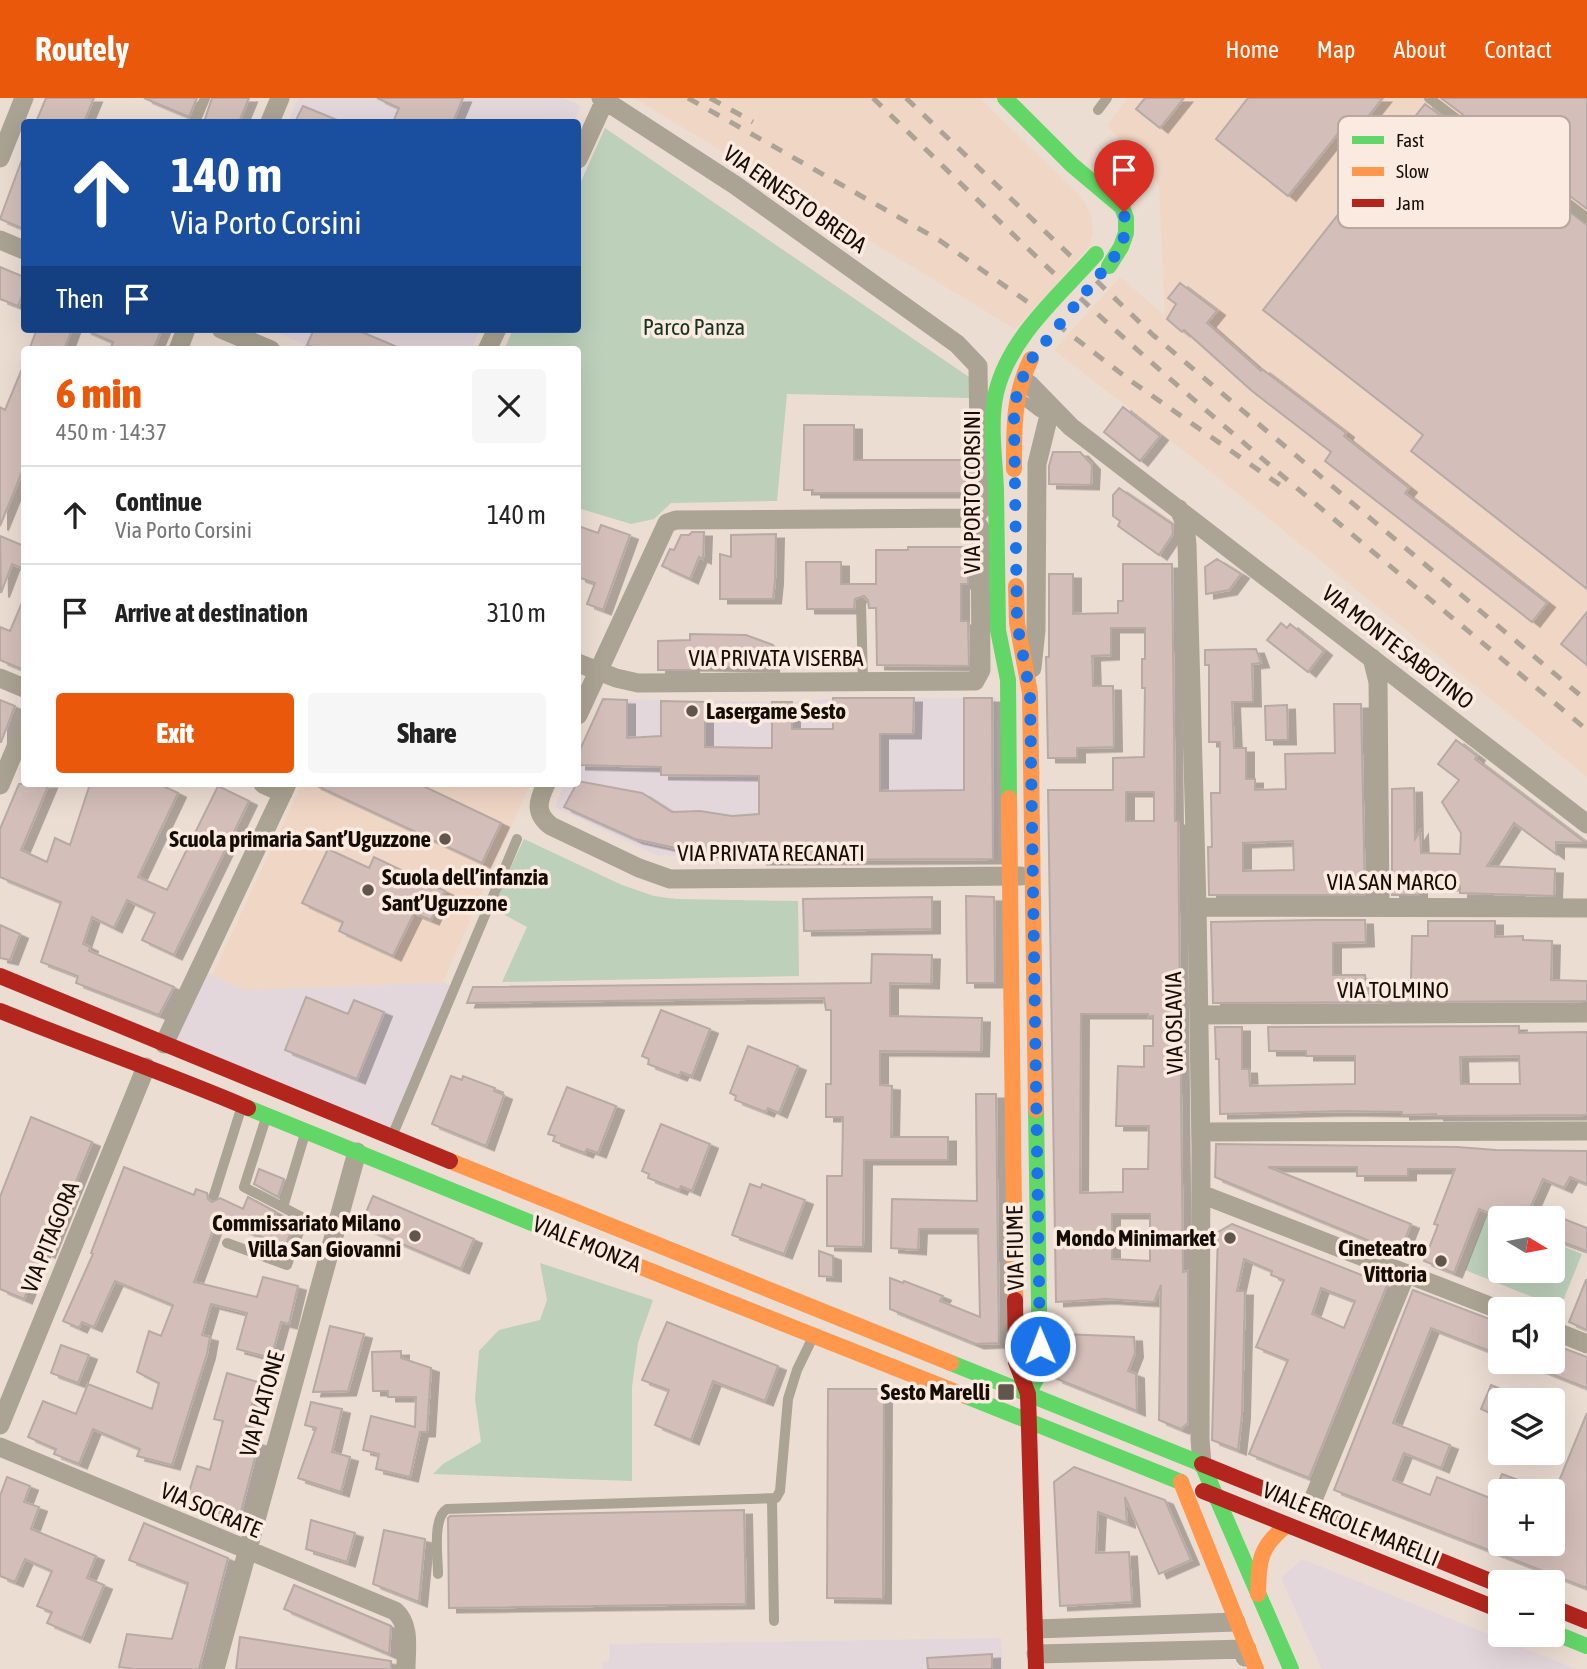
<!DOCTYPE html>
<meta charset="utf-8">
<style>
:root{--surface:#fff;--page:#f6f6f6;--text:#222;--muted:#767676;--line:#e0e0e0;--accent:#ea580c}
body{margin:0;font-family:"Asap Condensed",sans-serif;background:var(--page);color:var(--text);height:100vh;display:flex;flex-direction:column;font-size:26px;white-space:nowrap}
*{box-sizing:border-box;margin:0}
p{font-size:23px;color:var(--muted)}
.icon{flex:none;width:38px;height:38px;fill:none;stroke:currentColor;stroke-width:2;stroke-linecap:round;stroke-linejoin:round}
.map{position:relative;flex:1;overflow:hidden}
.drawer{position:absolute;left:21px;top:248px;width:560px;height:441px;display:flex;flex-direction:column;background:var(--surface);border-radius:7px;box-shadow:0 7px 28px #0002}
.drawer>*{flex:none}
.banner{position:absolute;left:21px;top:21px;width:560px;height:214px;border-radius:7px;box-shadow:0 7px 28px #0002;background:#1a4fa0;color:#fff;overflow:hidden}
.needle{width:46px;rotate:100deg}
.tools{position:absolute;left:1488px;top:1108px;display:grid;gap:14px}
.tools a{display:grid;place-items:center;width:77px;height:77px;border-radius:7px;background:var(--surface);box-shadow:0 7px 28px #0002;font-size:35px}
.pin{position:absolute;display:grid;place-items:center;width:60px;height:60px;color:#fff;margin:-72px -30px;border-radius:50% 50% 50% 0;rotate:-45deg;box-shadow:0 0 7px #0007}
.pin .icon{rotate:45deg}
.me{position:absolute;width:77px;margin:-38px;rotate:359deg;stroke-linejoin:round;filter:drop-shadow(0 0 5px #0008)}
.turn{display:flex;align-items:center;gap:24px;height:147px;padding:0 35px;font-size:32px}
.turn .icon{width:91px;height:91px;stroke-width:2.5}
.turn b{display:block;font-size:49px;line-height:60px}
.then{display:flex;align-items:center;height:66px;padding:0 35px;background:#0003;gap:14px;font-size:26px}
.round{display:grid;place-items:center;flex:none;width:74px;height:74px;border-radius:7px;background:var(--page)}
.overview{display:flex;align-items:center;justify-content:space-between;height:119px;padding:0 35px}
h1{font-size:42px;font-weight:800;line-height:52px;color:var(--accent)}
.primary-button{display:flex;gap:14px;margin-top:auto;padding:14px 35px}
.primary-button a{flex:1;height:80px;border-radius:7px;background:var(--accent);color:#fff;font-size:28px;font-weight:800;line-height:80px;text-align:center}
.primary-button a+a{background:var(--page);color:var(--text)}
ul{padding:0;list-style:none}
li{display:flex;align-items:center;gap:21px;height:98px;padding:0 35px;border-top:2px solid var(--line)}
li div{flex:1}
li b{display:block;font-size:26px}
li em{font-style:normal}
header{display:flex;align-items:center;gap:42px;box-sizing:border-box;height:98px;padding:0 35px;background:var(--accent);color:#fff}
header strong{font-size:33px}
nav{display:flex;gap:38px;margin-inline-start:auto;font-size:24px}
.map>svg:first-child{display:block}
.commercial{fill:#e4d7dc}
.built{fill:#f0d6c5}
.green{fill:#bcd0ba}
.building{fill:#d3beb9;stroke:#b7aaa5;stroke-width:2;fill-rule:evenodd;filter:url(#shadow)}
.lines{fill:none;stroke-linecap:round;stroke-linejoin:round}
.lane{stroke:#aba393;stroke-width:10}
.street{stroke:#aba393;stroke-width:19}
.fast{stroke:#63d668;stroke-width:16}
.slow{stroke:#ff974d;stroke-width:16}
.jam{stroke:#b3261e;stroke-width:16}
.rail{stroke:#aca397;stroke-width:5;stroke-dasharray:12 12;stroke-linecap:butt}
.fast-bridge{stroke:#63d668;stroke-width:16}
.slow-bridge{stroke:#ff974d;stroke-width:16}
.route{stroke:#1a73e8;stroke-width:12;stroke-dasharray:0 21.6}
.poi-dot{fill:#61564e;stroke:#fbeadf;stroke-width:2.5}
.labels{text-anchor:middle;stroke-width:7;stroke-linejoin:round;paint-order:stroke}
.street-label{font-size:23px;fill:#160d07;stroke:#fbeadf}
.park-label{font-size:23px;fill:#153322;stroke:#fbeadf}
.poi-label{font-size:23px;font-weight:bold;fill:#160d07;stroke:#fbeadf;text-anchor:end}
.key{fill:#fbeadf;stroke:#b6a89e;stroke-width:2}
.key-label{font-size:19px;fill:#160d07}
</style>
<header>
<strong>Routely</strong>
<nav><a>Home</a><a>Map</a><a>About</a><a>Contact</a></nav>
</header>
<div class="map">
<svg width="1587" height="1571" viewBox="0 0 1587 1571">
<defs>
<filter id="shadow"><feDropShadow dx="8" dy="4.5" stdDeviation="0" flood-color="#0004"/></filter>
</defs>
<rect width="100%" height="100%" fill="#ecddd2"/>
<path class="commercial" d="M298,0H564L581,8L574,24H288Z
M268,231H480L471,252H319Z
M840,600H997L998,761L759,762L656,757L555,709L564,686H578V656L603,601L792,604Z
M199,871L245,892L443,884L454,889L391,1039L164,946Z
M1302,1461L1576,1571H1322L1281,1480Z
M1001,1540L1003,1571H603L602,1564L609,1563V1546Z"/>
<path class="built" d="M634,0H980L1080,98L1088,110L1092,122L1093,136L1089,149L1015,231Z
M1128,0H1587V679L1225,385L1054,252L1120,179L1165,218L1159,87L1107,27Z
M302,686H530L443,884L245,892L212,877Z"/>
<path class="green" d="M605,30L969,279V300L787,296L777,403L671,405L654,421L631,426L578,410V252H504L513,231H578V90Z
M524,741L622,787L654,798L676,801L798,803L799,878L502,884L527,829L503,816L497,799Z
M1487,1117L1500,1122V1172H1552V1144L1582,1156L1560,1210L1465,1172Z
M540,1165L653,1202L638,1245L632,1289V1383L433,1376L443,1366L481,1344L475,1301L479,1253L499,1232L540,1222L547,1202Z"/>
<path class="building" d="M46,0H94L84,24H36Z
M144,0H197L189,19Z
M212,0H249L239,24H204Z
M377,0H463L453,24H393L399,10Z
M1145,0H1184L1160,30L1136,11Z
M1248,0H1383L1358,31L1348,23L1288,98L1216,41Z
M1441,0H1587V111Z
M1425,6L1587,127V491L1411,353L1423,337L1263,212Z
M303,8L342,24H295Z
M24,56V131L0,121Z
M0,169L24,179V193L18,208L0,201Z
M1180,185L1217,213L1207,225L1261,273L1262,271L1346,335L1344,338L1409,390L1405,395L1547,505L1532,524L1325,363L1331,354L1252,293L1184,232L1182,234L1167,221L1176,206L1168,200Z
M37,231H72L64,252H29Z
M83,231H162L153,252H110L113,244Z
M314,231H355L404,252H319L307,247Z
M24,266V369L0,428V309L5,312Z
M1123,309L1160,338L1140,363L1104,334Z
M804,327H854V362H965V395H813V392H804Z
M1053,354H1080L1092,367L1091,387L1049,386V368Z
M1119,390L1172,426L1173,436L1159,457L1118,428L1120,423L1113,418V397Z
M601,427L630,437L603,512L587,506L595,485L578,479V428L598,435Z
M692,434H704L703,461L699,459L690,481L662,468L670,451L674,452L681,437H689Z
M776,436L775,482L773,501H720V456L731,459V437Z
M0,438L24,448V471L12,466L1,495Z
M908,449H968V486H961V523H968L969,568L877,567L876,510H869L868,502L864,498L855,501L854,511H807L806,464H841V486H876V452H908Z
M1217,461L1241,476L1229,492L1206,496L1205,469Z
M1123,466H1172L1175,723H1178L1183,1174L1188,1173V1325L1181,1331L1159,1322L1161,1187L1154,1204L1106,1201L1056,1204L1048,692H1113V660L1144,659L1145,590H1142V561H1145V530H1111V557L1092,558L1093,588H1113L1114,649L1077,650V660H1048L1046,559H1049V476H1073V516L1118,515V503H1123ZM1126,694H1154V723H1126ZM1081,916H1148V919L1153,918V948H1144V969L1118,968L1116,1028H1149L1148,1071H1123V1094L1080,1095ZM1112,1116H1150V1163L1112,1161Z
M24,500V572L0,562V529L10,533Z
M1587,514V567L1561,546Z
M1281,525L1287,530L1290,526L1324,553L1308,574L1267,542Z
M690,536L746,537L773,547L771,570L691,568V572H658V543L690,542Z
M1256,551L1261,565L1252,566L1253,604H1232L1234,650H1246V681H1255V692L1286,691L1285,656L1335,655L1334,606H1361L1365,797H1209L1208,749H1212L1211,695H1220V644H1209V567H1205V552ZM1293,743L1294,772L1243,773V745Z
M833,600H914L913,636H880V693L964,692V600H992L993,761L759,762V755H698L635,741L564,709L578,683L642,695L672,714L700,713L732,718L759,716V678L661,677V669L578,667V656L603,601L627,602V640L661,638V603L705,604V649L772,650V604H792V631H833Z
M0,602L15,608L1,644H0Z
M1287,607L1288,642H1266L1265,608Z
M1456,642L1477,658L1475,661L1586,745L1556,744V756L1514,725L1487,768L1555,771L1554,798L1460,795V788L1419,787V797H1392V691L1414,690L1415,741L1420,733L1421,755L1460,756L1461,735L1442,704L1459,682L1438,666Z
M19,686H49L21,752L47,764L55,740L70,747L90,686H159L178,695L138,779L167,792L218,688L249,703L174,857L142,842L155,815L127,802L114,830L92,819L83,846L90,849L89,853L174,889L159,917L76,885L78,878L41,864L61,804L0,779V731Z
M313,686H419L501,725L482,765Z
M328,751L369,770L374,759L445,793L431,822L414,815L393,858L339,833L343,824L302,805Z
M966,798L994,799L995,885H967Z
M932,799V831L804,833L803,801Z
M1316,822H1365L1366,844L1333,845V877H1365L1368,899H1389L1390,888H1402V883H1411L1412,838H1428V823H1495V839L1523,838V842L1552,843L1551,882L1587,883V903L1213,905L1211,824Z
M0,827L20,836L10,862L0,860Z
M872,856L932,857L931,886L890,885V918L982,920L981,954L880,953V987L892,988L891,1039H948V1062H864L863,1149L827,1148V1078H842L843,1019H826V986H831V912H826L824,900L467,905L473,889L871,885Z
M306,899L348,916L354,902L384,914L357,981L285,952Z
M661,912L710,931L692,978L681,974L679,978L648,966L649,961L642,958Z
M1519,928V935L1587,934V1017L1436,1018V1016L1402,1017V1014L1343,1013L1220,1016L1219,961H1216L1215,929H1242V971H1249L1250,988L1355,986V958H1306V953H1269L1268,929ZM1519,958L1520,986H1461L1460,959Z
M748,948L798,968L779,1015L768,1010L766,1014L735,1002L736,998L730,995Z
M451,978L462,982L463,978L495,990L494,993L504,997L486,1048L432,1026Z
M567,989L616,1008L598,1055L587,1051L585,1055L553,1043L555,1038L548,1036Z
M976,996H996L999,1245L976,1246L890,1211V1180L903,1185L904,1183L943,1198L940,1203L980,1219L978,1131H919L918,1152L891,1150L892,1101L977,1103Z
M31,1019L92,1044L47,1155L43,1153L24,1201L0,1191V1099Z
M661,1026L710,1046L692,1093L681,1088L679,1092L648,1080L649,1076L642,1073Z
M1216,1046L1457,1049L1496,1052L1587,1053V1086L1570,1079L1564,1090L1543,1081L1531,1108L1587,1130V1153L1552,1140V1120H1503L1479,1111L1454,1175L1424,1163L1438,1127L1434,1126L1455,1071H1408V1078H1357V1069H1268L1411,1126L1402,1149L1392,1145L1389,1151L1215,1079Z
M124,1069L194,1097L196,1091L207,1095L208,1101L212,1104L220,1100L243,1111L248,1099L276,1114L272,1124L292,1131L283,1155L271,1151L274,1144L217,1121L194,1184L257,1199L263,1179L298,1188L289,1226L281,1224L271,1260L237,1251L247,1215L211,1206L202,1237L210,1239L207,1256L172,1367L137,1358L140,1351L93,1331L79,1366L54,1356L56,1351L28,1339L43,1303L76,1316L88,1286L152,1311L159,1285L137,1274L149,1233L161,1238L173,1207L115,1183L94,1229L82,1224L79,1230L63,1223L93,1156L91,1155Z
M259,1071L284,1081L278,1099L254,1086Z
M750,1086L761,1090L762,1086L805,1102L784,1156L732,1137Z
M373,1098L474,1141L461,1171L360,1128Z
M1232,1126L1387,1187L1309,1380L1249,1356L1288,1262L1256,1249L1284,1182L1271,1177L1272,1173L1244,1161L1237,1193H1245L1242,1316L1238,1352L1212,1342L1218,1134ZM1321,1190L1355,1203L1344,1230L1312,1216Z
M819,1153L833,1158V1179L819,1178Z
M1586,1182H1587V1232L1569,1224Z
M1413,1192L1500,1225V1257L1431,1230L1393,1325L1450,1347L1441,1370L1404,1355L1393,1382L1430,1397L1437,1379L1500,1404V1446H1552V1400L1587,1315V1490L1334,1392Z
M667,1224L778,1268L765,1303L713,1283L691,1342L655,1327L669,1292L642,1282Z
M330,1228L364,1236L348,1293L313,1294Z
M1063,1236L1134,1239L1135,1255L1128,1273L1136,1276L1137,1313L1055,1280L1056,1240Z
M1552,1246L1587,1259V1290L1522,1264H1552Z
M61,1247L89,1257L78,1285L51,1275Z
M401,1253V1260L431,1270L427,1334H420L410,1379L376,1371L379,1356L363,1352L371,1318L415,1329L416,1299H388V1293H373L372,1254Z
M227,1275L258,1284L243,1340L259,1344L239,1421L187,1401L197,1368L210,1372L223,1323L214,1321Z
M1491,1287L1526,1302H1500V1320L1481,1311Z
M828,1291H884L883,1501L827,1500Z
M311,1304L342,1311L332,1354L350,1359L341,1394L298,1380L316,1330L305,1327Z
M1074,1369L1165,1402L1191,1462L1159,1476L1125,1399L1127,1425L1098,1414L1096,1455L1129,1454L1132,1504L1060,1508L1054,1384Z
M1502,1376L1544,1392V1393H1495Z
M7,1379L30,1388L24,1404L39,1409L31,1431L96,1458L87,1480L104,1487L82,1540L47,1525L52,1514L37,1508L52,1473L25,1461L15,1484L0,1478V1398Z
M744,1412L746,1506L449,1510L448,1420L450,1418Z
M311,1422L355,1435L347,1464L306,1451Z
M144,1425L228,1460L199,1571H135L119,1569L127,1536L172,1541L188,1485L129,1462Z
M384,1432L425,1441L419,1504L373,1486Z
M294,1487L391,1528L389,1556L284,1511Z
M240,1539L391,1563V1571H236Z
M992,1556V1571H928L927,1560Z"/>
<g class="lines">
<path class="lane" d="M1429,0L1587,120
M1098,12L1107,0
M195,24L205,0
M1026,304L1039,314L1050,317
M861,505L863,584
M265,1023L244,1089L334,1136
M393,1036L517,741
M214,1097L241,1011
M283,1109L304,1039
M227,1145L287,1167L304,1120
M772,1401L774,1523
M438,1476C438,1459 432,1420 447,1411L776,1400L780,1393L788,1301L797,1272L812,1241"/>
<path class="street" d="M601,0L735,87L957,246L978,268
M270,24L280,0
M0,60L24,0
M578,61L605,2
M0,142L24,152
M221,231L271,252
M178,252L186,231
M487,252L497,231
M1029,286L1071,329L1587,726
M1179,411L1185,426L1187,447L1197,809L1201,1050L1200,1341L1202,1366
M973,420L980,413V409L978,268
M1372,560L1378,584L1380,808
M578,565L616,580L638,585L975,583L981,572L980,430L973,420
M1032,570L1036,532L1037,366L1051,309
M0,580L24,590
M578,617L667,425L676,422L973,420
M263,686L283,695
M546,686C538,703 534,715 551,728L639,770L670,781L1021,778
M0,687L24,630
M1197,809L1587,810
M1199,917L1587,915
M164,946L287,686
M1201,1034L1587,1033
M1201,1096L1500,1212
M1552,1232L1587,1246
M0,1327L146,969
M0,1349L395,1513C411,1527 406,1551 406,1571
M1310,1409L1406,1176
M1036,1531L1236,1524
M1036,1556L1247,1551L1245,1559
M215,1571L357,1054"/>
<path class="fast" d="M1005,0L1072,67L1122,109L1126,120V135L1121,149L1109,168
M996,392L998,532L1008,582L1009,700
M248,1010L623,1162
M951,1265L1202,1366L1291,1571
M1028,1296L1040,1274L1036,1012
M966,1298L1181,1384
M1552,1534L1587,1548"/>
<path class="slow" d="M1016,488L1017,525L1030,595L1036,1012
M1009,700L1015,1202
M450,1063L951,1265
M623,1162L966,1298
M1181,1384L1256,1571
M1258,1496C1259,1462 1259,1449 1287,1427"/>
<path class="jam" d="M0,878L450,1063
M0,913C82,946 166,975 248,1010
M1015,1202L1016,1264L1028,1296L1036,1571
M1202,1366L1500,1487
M1203,1393L1500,1512
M1552,1509L1587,1523"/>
<path class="rail" d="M688,0L939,142L1032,207L1131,283L1287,392
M710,0L753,24
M873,0C962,86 1049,174 1142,256C1287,385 1438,507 1587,632
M906,0L1153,237L1587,603"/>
<path class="fast-bridge" d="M996,392C995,361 989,326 996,295C1009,239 1060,197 1096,156"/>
<path class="slow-bridge" d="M1014,371C1014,332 1013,296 1031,261"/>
</g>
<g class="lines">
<path class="route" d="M1040,1248L1030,595L1017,525L1014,318L1017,294L1029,264L1119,153L1126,133L1124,114"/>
</g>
<g class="poi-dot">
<circle cx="692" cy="613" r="7"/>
<circle cx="445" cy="741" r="7"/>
<circle cx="368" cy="792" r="7"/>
<circle cx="415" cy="1138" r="7"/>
<circle cx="1230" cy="1140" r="7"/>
<circle cx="1441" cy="1163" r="7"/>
<rect x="997" y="1285" width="18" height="18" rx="3.5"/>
</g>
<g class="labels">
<g class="street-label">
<text transform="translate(795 101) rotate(35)" y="8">VIA ERNESTO BREDA</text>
<text transform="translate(972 394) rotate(-90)" y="8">VIA PORTO CORSINI</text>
<text transform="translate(1398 549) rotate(38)" y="8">VIA MONTE SABOTINO</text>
<text x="776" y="568">VIA PRIVATA VISERBA</text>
<text x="771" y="763">VIA PRIVATA RECANATI</text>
<text x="1392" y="792">VIA SAN MARCO</text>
<text x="1393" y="900">VIA TOLMINO</text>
<text transform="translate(1174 925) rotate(-91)" y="8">VIA OSLAVIA</text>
<text transform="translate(50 1139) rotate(-68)" y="8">VIA PITAGORA</text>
<text transform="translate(587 1146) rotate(22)" y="8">VIALE MONZA</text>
<text transform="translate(1015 1150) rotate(-91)" y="8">VIA FIUME</text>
<text transform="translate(262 1306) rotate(-74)" y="8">VIA PLATONE</text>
<text transform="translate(211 1412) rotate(23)" y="8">VIA SOCRATE</text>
<text transform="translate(1351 1426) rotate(22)" y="8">VIALE ERCOLE MARELLI</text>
</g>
<g class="park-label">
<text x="694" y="237">Parco Panza</text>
</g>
<g class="poi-label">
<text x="706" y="621" text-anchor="start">Lasergame Sesto</text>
<text x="431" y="749">Scuola primaria Sant’Uguzzone</text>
<text x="382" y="787" text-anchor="start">Scuola dell’infanzia<tspan x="382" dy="26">Sant’Uguzzone</tspan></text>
<text x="401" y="1133">Commissariato Milano<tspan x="401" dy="26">Villa San Giovanni</tspan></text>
<text x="1216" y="1148">Mondo Minimarket</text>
<text x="1427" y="1158">Cineteatro<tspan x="1427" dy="26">Vittoria</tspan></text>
<text x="990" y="1302">Sesto Marelli</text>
</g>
</g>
<rect x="1338" y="18" width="232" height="112" rx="10" class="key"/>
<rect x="1352" y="38" width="32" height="8" fill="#63d668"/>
<rect x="1352" y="69" width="32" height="9" fill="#ff974d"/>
<rect x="1352" y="101" width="32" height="8" fill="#b3261e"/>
<g class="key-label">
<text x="1396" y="49">Fast</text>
<text x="1396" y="80">Slow</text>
<text x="1396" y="112">Jam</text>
</g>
</svg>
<div class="tools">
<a><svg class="needle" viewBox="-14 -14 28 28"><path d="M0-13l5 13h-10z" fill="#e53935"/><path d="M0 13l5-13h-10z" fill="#767676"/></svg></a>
<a><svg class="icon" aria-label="sound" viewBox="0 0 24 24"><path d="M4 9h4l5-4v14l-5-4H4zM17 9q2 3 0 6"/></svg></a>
<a><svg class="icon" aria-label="layers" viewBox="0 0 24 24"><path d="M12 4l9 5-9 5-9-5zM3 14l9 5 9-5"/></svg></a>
<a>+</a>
<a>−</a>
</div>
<div class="pin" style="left:1124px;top:114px;background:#d93025"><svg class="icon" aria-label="arrive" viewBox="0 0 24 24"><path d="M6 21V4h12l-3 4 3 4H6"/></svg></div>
<svg class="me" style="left:1040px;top:1248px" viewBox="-20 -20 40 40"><circle r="17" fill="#1a73e8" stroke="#fff" stroke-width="3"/><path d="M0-11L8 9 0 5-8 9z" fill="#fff"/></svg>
<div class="banner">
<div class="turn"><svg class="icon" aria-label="ahead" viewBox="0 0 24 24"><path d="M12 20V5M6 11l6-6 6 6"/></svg><div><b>140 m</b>Via Porto Corsini</div></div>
<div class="then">Then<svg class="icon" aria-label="arrive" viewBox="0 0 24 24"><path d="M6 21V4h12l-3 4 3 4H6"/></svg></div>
</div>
<section class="drawer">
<div class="overview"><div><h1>6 min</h1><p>450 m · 14:37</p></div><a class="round"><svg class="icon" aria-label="close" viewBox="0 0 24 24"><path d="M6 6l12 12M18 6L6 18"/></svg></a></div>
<ul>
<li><svg class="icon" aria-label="ahead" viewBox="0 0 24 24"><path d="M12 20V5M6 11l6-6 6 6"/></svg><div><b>Continue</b><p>Via Porto Corsini</p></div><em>140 m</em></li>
<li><svg class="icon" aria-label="arrive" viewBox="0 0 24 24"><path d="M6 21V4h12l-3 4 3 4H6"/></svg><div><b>Arrive at destination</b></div><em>310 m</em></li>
</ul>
<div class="primary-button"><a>Exit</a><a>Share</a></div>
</section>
</div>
